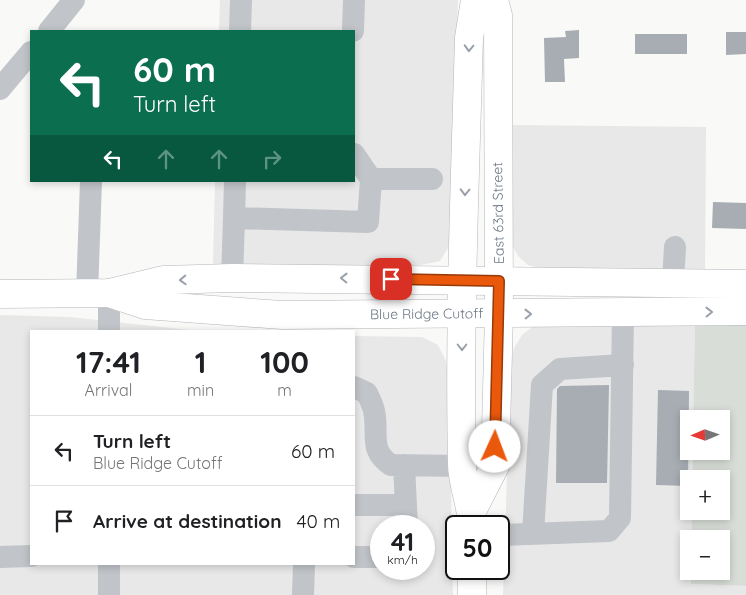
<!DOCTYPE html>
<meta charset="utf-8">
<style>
:root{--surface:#fff;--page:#f6f6f6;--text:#202124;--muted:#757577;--line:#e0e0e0}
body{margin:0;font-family:Quicksand,sans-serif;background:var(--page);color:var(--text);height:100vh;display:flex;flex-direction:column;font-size:19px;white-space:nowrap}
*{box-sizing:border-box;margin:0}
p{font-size:16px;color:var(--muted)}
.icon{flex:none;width:28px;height:28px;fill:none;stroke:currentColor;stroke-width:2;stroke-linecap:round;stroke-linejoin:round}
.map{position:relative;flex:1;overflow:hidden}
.details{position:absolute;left:30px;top:330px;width:325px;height:235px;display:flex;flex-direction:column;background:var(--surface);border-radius:0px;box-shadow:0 2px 8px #0003}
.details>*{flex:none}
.banner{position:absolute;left:30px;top:30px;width:325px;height:152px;border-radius:0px;box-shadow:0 2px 8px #0003;background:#0b6e4f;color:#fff;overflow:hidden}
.needle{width:32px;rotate:268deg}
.controls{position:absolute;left:680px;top:410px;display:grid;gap:10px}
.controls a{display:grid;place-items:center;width:50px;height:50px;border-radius:0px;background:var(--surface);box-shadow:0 2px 8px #0003;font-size:25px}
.speed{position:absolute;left:370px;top:515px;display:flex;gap:10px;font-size:25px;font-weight:700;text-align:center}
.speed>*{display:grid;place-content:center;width:65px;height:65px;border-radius:50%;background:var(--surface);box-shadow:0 2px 8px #0003;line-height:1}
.speed small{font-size:12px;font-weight:400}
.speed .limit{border:2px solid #111;border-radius:8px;background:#fff;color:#111}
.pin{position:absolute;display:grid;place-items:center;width:42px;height:42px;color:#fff;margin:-21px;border-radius:10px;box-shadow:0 2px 8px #0006}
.me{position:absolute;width:55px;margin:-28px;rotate:2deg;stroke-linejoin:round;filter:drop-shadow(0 0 4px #0008)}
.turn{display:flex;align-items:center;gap:18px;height:105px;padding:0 20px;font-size:22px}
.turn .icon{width:65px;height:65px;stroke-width:2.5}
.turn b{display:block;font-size:35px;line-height:42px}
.lanes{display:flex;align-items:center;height:48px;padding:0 20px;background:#0003;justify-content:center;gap:25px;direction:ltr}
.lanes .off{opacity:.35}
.eta{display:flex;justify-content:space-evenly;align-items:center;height:85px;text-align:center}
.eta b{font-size:30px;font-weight:800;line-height:35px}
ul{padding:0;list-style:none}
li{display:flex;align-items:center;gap:15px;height:70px;padding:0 20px;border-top:1px solid var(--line)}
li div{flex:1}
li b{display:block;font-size:19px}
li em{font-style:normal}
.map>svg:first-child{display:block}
.built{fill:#e7e8e7;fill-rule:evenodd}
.green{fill:#d8ddd7}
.building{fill:#a7adb3}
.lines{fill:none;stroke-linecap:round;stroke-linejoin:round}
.major-casing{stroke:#b3b6ba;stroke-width:29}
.minor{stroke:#c1c4c8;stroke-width:22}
.major{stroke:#fff;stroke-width:28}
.oneway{stroke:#98a0a9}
.route-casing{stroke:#983908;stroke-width:12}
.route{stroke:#ea580c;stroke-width:9}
.labels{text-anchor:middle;stroke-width:5;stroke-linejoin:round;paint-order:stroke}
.street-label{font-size:14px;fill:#6c7784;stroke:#fff}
</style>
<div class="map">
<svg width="746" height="595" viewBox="0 0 746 595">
<rect width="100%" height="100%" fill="#f9f9f7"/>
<path class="built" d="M220,0H458L452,224L448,248L440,261L421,265L213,266L215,181H354V31H219Z
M509,125L706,127L705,273L546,270L528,265L518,256L512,245Z
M0,315L69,317L199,331H31V564H354V336L422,337L438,345L446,361L449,381L453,595H0ZM381,526H424V569H381Z
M535,325H695L693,419H689V451H693L692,479H689V511H692L691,539H689L691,584L746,586V595H503L511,361L514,348L522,335Z"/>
<path class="green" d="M746,324V586L691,584V571H721V539H691L692,511H721V479H692L693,451H721V419H693L695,325Z"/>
<path class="building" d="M579,30V58L564,59L565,82H545L544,38L566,37L565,31Z
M726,32H746V54L726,55Z
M635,34H687V54H635Z
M713,202L746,203V229L712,228Z
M609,385L607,483H556L557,389L560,386Z
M658,390L689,391L688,486L656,485Z"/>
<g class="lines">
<defs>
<g id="major">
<path id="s1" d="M109,293L145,305L282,315L746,311"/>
<path d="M0,294L109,293L163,280L232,278L746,284"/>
<path d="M472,511L495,466L499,314L498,15L494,0"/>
<path d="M472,526C472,505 462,485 462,463C459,322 465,180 469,38L475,0"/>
<path d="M472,595V569"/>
</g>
</defs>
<use href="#major" class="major-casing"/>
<path class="minor" d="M49,31L74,0
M240,31L241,0
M353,31L354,0
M0,89L31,52
M354,154L371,179
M234,218L235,181
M232,278L234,218L368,222L371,179H432
M673,282L675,247
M109,293V331
M87,294L91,181
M354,387L367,393C369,398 373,405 374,411C379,433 368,450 391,465L462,466
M404,465L407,526
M354,505H406
M533,534L542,385L560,369L623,365
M499,535L609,531L620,518L623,313
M0,557L31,556
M354,557H381
M109,564V595
M303,595L304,564"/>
<use href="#major" class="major"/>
</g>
<defs><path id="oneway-chevron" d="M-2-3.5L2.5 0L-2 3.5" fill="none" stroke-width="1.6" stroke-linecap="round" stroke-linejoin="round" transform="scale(1.25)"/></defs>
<g class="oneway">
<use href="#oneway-chevron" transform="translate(469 48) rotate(92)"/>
<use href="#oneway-chevron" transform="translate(465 192) rotate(91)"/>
<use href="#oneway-chevron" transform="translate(344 278) rotate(-179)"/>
<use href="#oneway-chevron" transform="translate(183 280) rotate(178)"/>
<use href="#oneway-chevron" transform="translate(709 312) rotate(-1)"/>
<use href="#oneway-chevron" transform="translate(528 314) rotate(-1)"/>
<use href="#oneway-chevron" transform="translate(462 347) rotate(90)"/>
</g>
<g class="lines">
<defs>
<path id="route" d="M391,279L499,281L495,447"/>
</defs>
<use href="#route" class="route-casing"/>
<use href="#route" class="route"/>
</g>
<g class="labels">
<g class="street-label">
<text transform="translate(498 213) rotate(-91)" y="5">East 63rd Street</text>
<text dy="5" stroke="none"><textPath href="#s1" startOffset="320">Blue Ridge Cutoff</textPath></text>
</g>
</g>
</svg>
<div class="controls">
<a><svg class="needle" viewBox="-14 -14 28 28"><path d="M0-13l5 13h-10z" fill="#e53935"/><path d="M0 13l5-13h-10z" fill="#757577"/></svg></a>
<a>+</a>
<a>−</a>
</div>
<div class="speed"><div>41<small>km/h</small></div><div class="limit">50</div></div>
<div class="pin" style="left:391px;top:279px;background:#d93025"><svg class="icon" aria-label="arrive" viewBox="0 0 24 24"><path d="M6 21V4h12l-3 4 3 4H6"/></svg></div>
<svg class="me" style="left:495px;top:447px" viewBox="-20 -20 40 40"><circle r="19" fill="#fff"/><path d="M0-13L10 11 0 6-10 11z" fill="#ea580c"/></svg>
<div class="banner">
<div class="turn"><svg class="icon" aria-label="left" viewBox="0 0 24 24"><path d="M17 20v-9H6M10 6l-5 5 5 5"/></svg><div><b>60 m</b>Turn left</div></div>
<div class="lanes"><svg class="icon" aria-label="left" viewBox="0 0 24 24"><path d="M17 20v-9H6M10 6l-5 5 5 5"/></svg><svg class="icon off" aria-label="ahead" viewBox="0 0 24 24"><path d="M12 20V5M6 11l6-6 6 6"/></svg><svg class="icon off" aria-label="ahead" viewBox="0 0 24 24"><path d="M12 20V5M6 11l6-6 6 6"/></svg><svg class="icon off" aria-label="right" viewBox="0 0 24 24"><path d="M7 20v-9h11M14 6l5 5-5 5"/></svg></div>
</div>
<section class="details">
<div class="eta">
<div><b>17:41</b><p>Arrival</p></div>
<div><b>1</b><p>min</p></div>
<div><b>100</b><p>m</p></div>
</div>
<ul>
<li><svg class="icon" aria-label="left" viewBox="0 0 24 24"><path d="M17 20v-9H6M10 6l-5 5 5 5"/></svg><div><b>Turn left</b><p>Blue Ridge Cutoff</p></div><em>60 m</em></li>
<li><svg class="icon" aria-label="arrive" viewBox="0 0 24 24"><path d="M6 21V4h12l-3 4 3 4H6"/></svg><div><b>Arrive at destination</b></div><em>40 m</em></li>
</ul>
</section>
</div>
